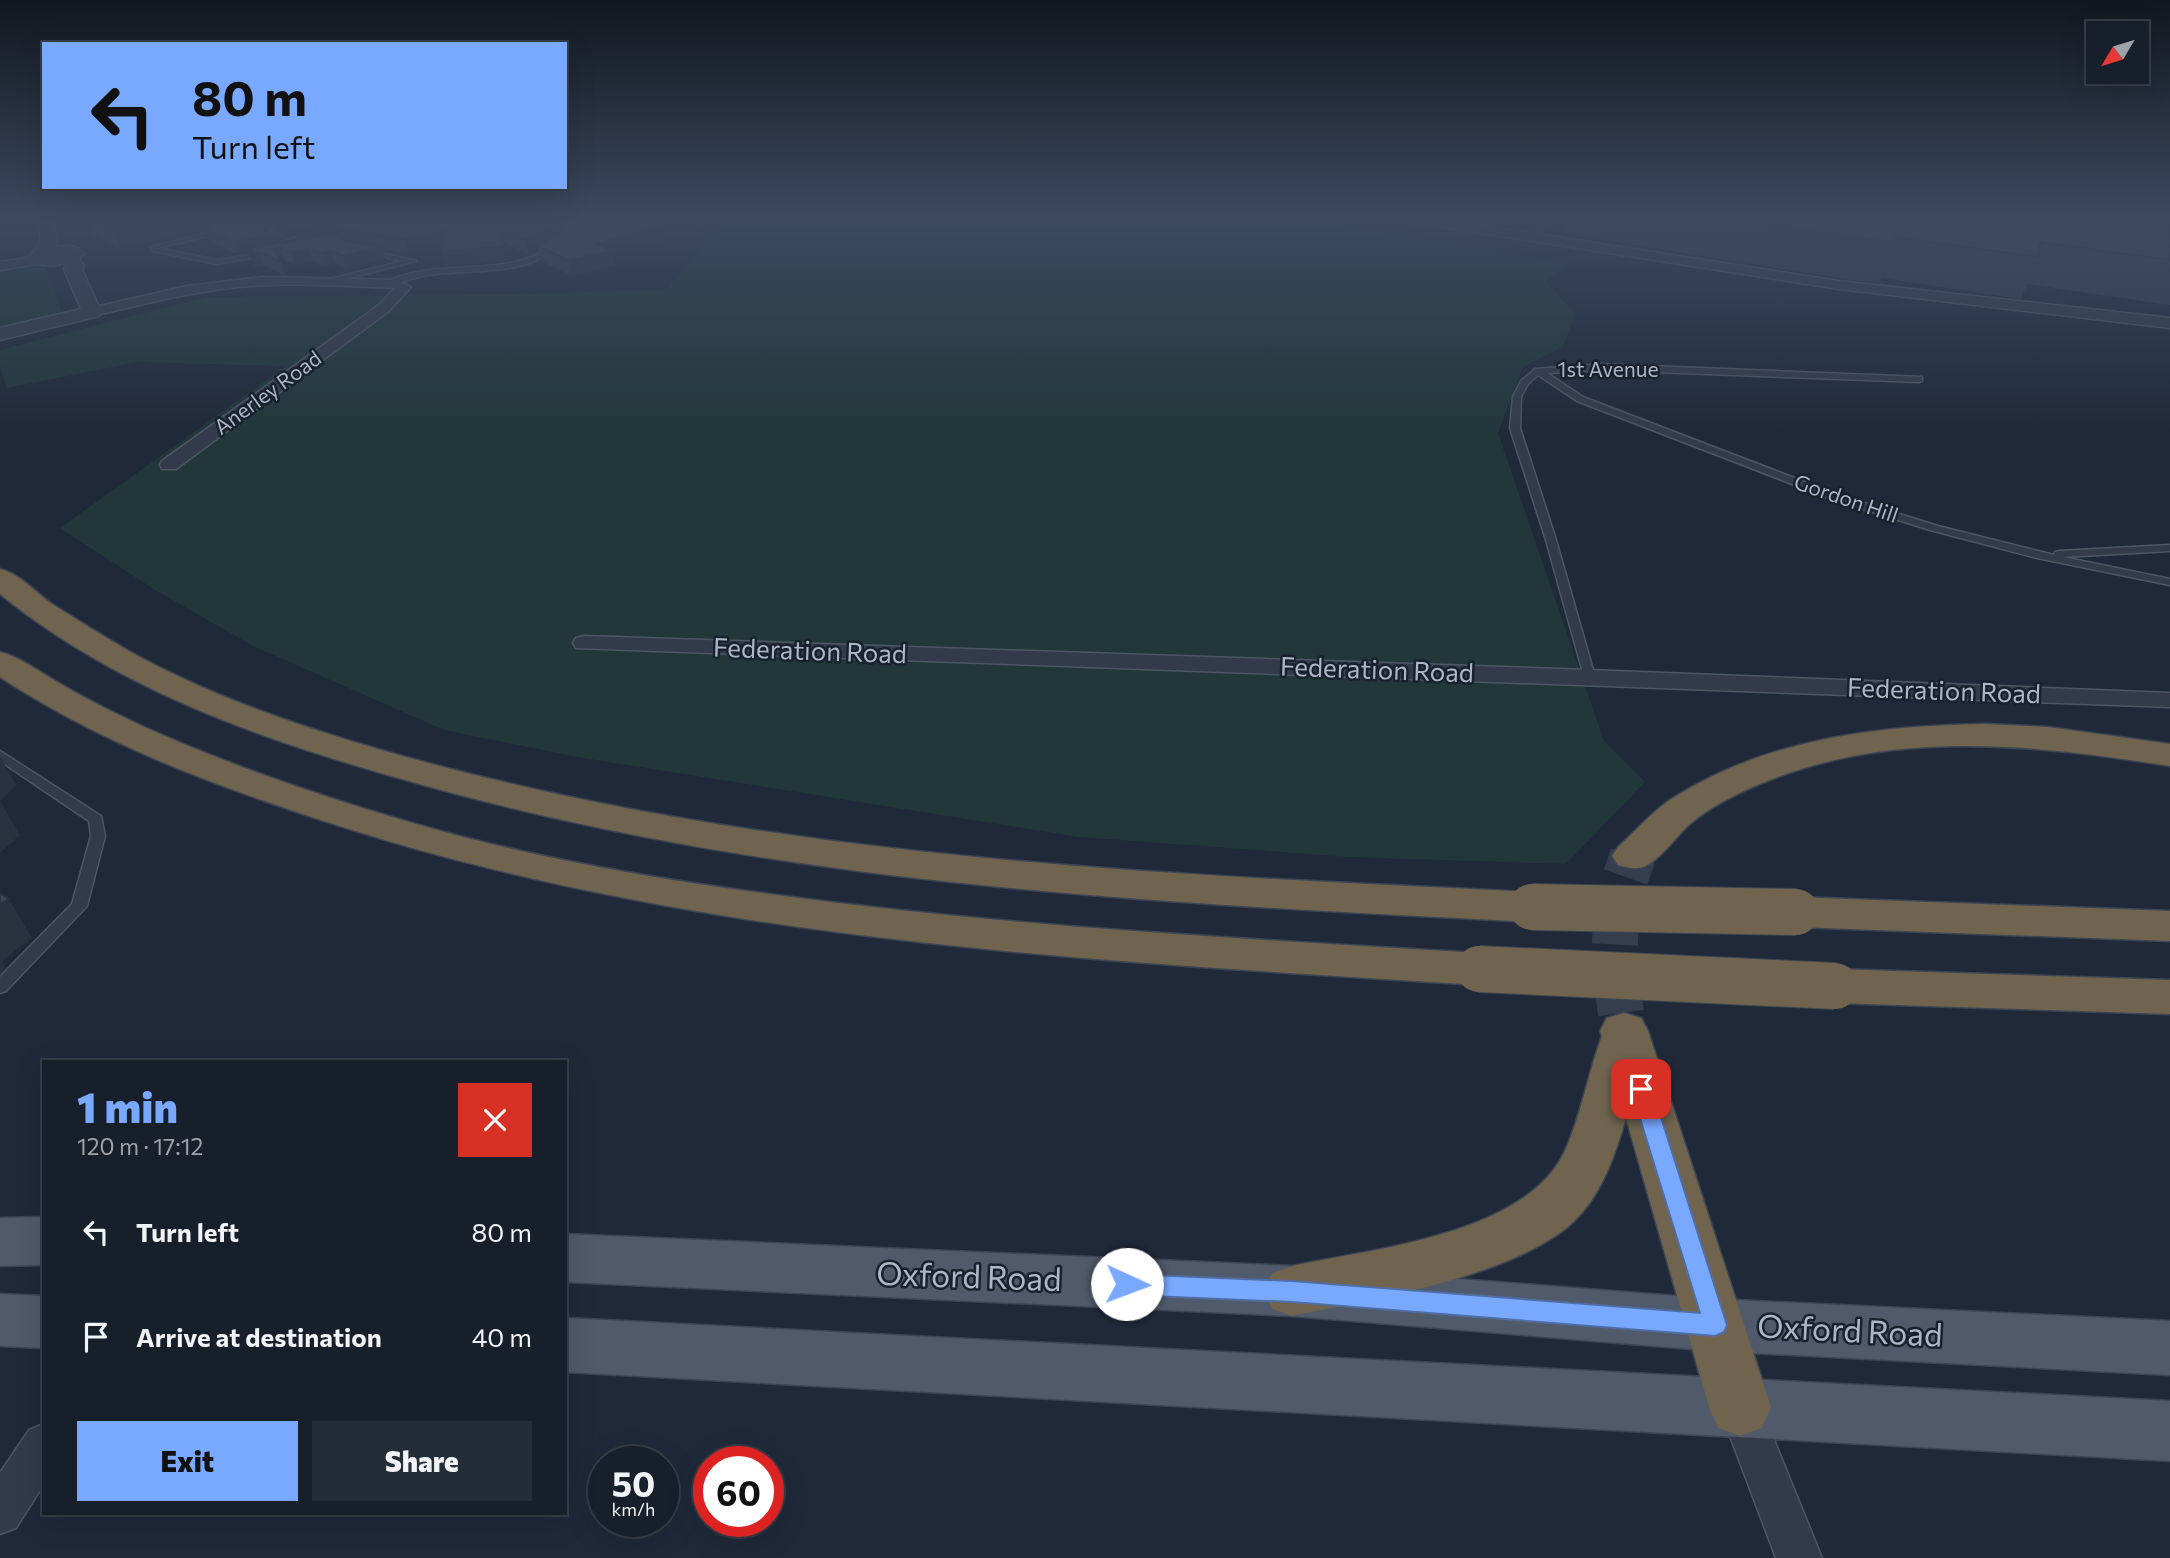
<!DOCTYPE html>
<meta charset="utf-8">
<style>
:root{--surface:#171f2b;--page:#242c37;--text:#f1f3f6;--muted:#9ea2a9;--line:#363d47;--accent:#79a9ff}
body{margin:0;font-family:Commissioner,sans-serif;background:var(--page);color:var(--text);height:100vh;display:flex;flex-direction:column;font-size:26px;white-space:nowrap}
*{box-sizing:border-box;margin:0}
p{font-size:23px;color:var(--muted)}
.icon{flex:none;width:38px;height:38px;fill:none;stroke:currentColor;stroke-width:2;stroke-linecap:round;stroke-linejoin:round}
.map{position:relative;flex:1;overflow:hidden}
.side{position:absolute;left:42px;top:1060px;width:525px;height:455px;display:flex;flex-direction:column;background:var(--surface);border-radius:0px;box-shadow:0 7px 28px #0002,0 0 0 2px var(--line)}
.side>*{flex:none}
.hud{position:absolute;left:42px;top:42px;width:525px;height:147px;border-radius:0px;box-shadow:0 7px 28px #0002,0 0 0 2px var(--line);background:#79a9ff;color:#111;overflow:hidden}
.needle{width:46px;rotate:232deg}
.fabs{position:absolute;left:2086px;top:21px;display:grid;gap:14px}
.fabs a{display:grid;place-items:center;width:63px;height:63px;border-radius:0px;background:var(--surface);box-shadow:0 7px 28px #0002,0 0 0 2px var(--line);font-size:35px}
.speed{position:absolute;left:588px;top:1446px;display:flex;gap:14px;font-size:35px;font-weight:700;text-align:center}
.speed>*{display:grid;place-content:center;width:91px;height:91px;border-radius:50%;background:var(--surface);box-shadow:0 7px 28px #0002,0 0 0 2px var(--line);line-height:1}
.speed small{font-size:18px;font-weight:400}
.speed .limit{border:10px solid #d22;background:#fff;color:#111}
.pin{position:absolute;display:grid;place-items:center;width:60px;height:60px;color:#fff;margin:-30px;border-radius:14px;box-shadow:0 4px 10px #0006}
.me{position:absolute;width:77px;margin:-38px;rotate:92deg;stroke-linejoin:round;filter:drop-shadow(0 0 5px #0008)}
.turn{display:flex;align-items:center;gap:24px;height:147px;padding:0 35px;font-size:32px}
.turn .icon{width:91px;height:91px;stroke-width:2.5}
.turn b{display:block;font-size:49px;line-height:60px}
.round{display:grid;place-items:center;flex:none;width:74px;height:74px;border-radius:0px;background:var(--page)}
.head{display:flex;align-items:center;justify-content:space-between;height:119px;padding:0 35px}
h1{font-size:42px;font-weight:800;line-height:52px;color:var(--accent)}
.primary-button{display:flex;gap:14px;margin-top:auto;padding:14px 35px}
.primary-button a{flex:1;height:80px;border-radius:0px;background:var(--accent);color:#111;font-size:28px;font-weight:800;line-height:80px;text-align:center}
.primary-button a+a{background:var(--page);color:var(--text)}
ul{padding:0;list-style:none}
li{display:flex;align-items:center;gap:21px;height:105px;padding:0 35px}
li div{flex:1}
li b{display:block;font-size:26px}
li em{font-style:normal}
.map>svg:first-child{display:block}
.green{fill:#21373a}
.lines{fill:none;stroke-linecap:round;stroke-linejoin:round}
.motorway-tunnel{stroke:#343e4e;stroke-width:46;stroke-dasharray:46 23;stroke-linecap:butt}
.service-casing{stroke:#4d5664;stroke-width:3}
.minor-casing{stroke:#4d5664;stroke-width:3}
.tertiary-casing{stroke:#4d5664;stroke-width:3}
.primary-casing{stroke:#3c4553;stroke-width:3}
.motorway-casing{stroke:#3d4654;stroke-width:3}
.service{fill:#333b4a;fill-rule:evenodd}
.minor{fill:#333b4a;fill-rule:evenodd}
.tertiary{fill:#333b4a;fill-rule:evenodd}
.primary{fill:#505a6a;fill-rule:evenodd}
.motorway{fill:#70644f;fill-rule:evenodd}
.motorway-bridge-casing{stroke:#3d4654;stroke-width:48;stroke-linecap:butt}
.motorway-bridge{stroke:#70644f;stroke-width:46}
.wall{fill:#323d4d;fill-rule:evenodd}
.shaded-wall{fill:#29323e}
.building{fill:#3a4759;stroke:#29323e;stroke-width:2}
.route{fill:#79a9ff;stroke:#4f6ea6;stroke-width:2}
.labels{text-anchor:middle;stroke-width:5;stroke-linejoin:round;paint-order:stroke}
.far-street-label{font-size:21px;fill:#adb6c6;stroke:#18212e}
.street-label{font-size:26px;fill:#adb6c6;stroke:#18212e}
.near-street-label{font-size:32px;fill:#adb6c6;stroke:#18212e}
</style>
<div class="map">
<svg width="2170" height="1558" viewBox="0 0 2170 1558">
<rect width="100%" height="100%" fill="#1f2939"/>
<path class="green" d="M727,218H1297L1568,264L1546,281L1575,314L1563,347L1523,367L1498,433L1604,741L1645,782L1566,864L1348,857L1079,837L577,757L444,730L253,646L155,590L60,528L286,366L137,362L7,388L0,366V350L207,297L530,294L667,289Z
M45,266L62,313L0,327V271Z"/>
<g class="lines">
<path class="motorway-tunnel" d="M1621,1013L1614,962L1617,901L1633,856"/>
<defs>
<path id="service" d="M279,218L306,230L302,239L281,244V242L297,237L300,232L278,222L243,229L240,227Z
M510,218H519L560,234L563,242C529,278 475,268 429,275C415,277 401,283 387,286L383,284C436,254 509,283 556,242L555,236Z
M1547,220L1552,221L1532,238H1528V236Z
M223,229L225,232L158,248L217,260L269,252L273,254L217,264L153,251L150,247Z
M365,249L416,261L322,285V281L403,261L365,253Z
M1602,364L1922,377V381L1919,382L1602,370L1547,373L1583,397L1839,495L1938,526L2054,555L2055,552L2059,551L2170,545V551L2063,557L2170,579V585L2037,558L1930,530L1831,499L1577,401L1538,375L1528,384L1521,397L1520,428L1556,540L1595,677L1589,681L1585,680L1546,540L1510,428L1513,397L1521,381L1535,369Z
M0,751L101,816L105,836L87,906L6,991L0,993V977L72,904L91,836L89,821L0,761Z"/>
<path id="minor" d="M1404,218H1435L1839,281L2170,318V328L1839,289L1410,222Z
M39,256L46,260L44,263L0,270V262Z
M263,277L397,280L411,287L389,311L176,469H162L160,465L162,461L379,305L395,288C343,286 291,282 239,287C189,292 141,305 92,316L85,312L87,309L187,286Z
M584,636L1589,670L2170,693V707L576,648L573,643L576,638Z
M1740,1387L1755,1393L1822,1558H1776L1719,1407L1725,1393Z
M44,1424V1484L16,1528L0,1534V1473L29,1430Z"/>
<path id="tertiary" d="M35,218H51L58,239L56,247C66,245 77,244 84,254L79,258L84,266L82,269L101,312L99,316L0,340V328L81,309L64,269L65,263L53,266L30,263L27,259C43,241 43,242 35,218Z"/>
<path id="primary" d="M44,1217V1265L0,1266V1218Z
M565,1234L1292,1266L1715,1299L2170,1321V1375L1715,1351L1292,1316L565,1282Z
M0,1294L44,1296V1348L0,1346Z
M565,1318L2170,1401V1461L565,1372Z"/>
<path id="motorway" d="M0,569C20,574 35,592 52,604C77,620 102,635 127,650C200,691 283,721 364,745C746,858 1137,873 1532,892L1547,897L1554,907L1547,917L1532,922C1146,902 769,886 395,777C254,737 115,687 0,594Z
M0,652C20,657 36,670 54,680C82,697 112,712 142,726C231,766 323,797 416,824C536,859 661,880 784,896C1015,927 1247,939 1479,953L1495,958L1502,969L1495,980L1479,985C1090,960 695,943 321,820C210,784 99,742 0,677Z
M1984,724L2048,727L2170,744V766C2040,745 1901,730 1775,778C1746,789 1715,803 1691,823C1676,836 1665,854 1649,864C1639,871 1629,868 1618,865L1612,856L1618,847C1636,831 1651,813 1670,800C1765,739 1875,726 1984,724Z
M1796,897L2170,911V941L1796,927L1781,922L1774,912L1781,902Z
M1835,969L2170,980V1014L1835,1003L1819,998L1812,986L1819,974Z
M1624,1013L1641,1018L1648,1031L1771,1407L1762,1428L1740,1436L1718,1428L1709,1407L1626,1118C1614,1159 1598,1206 1561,1232C1493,1281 1373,1298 1292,1316L1272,1309L1264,1291L1272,1273L1292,1266C1372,1249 1524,1235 1564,1153C1581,1117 1588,1073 1602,1036L1600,1031L1607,1018Z"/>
</defs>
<use href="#service" class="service-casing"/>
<use href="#minor" class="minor-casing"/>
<use href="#tertiary" class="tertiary-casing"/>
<use href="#primary" class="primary-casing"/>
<use href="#motorway" class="motorway-casing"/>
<use href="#service" class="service"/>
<use href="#minor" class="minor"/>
<use href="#tertiary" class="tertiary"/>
<use href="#primary" class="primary"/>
<use href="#motorway" class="motorway"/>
<defs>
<path id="motorway-bridge" d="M1532,907L1796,912
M1479,969L1835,986"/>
</defs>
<use href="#motorway-bridge" class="motorway-bridge-casing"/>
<use href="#motorway-bridge" class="motorway-bridge"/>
</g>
<path class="wall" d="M87,218H257L265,233L292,221L296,233L280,239V242L299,239L295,229L301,225L289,218H708L695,231L613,255L615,265L572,276L541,261L538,249L529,255L504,242L505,261L446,266L442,251L443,245L409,253L382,249L385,259L347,269L335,263L326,266L313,261L295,265L284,260L281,261L285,275L263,265L254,267L250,254L251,251L236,254L208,240L204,231L119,248L94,235ZM550,228L559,232L552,237ZM338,229H340L344,239L346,241L334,235Z
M1565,218H2170V305L2027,284L2021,299L1882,278L1880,283L1843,279L1562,233Z"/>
<path class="shaded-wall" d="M138,218H255L203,228L204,231L119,248L109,224Z
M332,218H377L339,225L340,229H338L332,237L300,242L295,229Z
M690,218H708L695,231L613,255L615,265L572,276L569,261L597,244Z
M292,221L296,233L280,239V246L253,249L250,248L251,251L236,254L232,242L276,234V227Z
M550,227L553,241L538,246V249L529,255L525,240Z
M501,228L504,242L505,261L446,266L442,251Z
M444,230L448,244L409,253L405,239Z
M1895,237L1882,278L1880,283L1893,242Z
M382,247L385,259L347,269L343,256Z
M280,248L284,260L278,262L274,249Z
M309,249L313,261L295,265L291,253Z
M331,251L335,263L326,266L322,253Z
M259,252L263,265L254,267L250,254Z
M0,756L16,785L0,801L20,835L0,853Z
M9,899L32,938L3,960L5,968L0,975V905Z"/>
<path class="building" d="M98,218H138L109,224Z
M249,218H257L265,233L276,218H287L292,221L276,227V234L232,242L203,228Z
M304,218H332L328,223L295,229L300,226Z
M360,218H535L550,224V227L525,240L501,228V247L442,251L444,230L405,239L346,230L339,225L341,222Z
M557,218H690L597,244L612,251L569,261L538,246L562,230L559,219Z
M1725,218H2170V260L2041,242L2037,257L1895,237L1893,242L1856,238Z
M331,234L343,240L382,247L343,256L331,251L322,253L309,249L291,253L280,248L274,249L281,262L259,252L250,254L253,249L250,248Z
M0,893L9,899L0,905Z"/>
<linearGradient id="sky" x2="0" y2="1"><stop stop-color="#11171f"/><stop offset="0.5" stop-color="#3c495f"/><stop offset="1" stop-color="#3c495f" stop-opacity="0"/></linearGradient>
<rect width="2170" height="436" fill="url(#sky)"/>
<path class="route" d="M1641,1081L1649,1083L1652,1089L1727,1325L1724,1332L1715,1336L1292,1302L1127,1295L1119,1292L1115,1284L1119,1277L1127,1274L1292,1281L1700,1313L1631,1089L1634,1083Z"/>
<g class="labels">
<g class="far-street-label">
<text x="1608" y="377">1st Avenue</text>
<text transform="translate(268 393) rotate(-36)" y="7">Anerley Road</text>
<text transform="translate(1846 499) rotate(19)" y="7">Gordon Hill</text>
</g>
<g class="street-label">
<text transform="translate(810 651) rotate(2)" y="9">Federation Road</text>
<text transform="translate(1377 670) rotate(2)" y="9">Federation Road</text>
<text transform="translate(1944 691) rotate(2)" y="9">Federation Road</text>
</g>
<g class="near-street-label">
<text transform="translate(969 1277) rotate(2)" y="11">Oxford Road</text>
<text transform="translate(1850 1331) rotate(3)" y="11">Oxford Road</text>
</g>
</g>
</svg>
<div class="fabs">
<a><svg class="needle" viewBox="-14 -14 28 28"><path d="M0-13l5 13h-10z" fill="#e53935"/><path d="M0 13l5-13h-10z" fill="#9ea2a9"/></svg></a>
</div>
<div class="speed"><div>50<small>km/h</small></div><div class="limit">60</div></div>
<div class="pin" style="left:1641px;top:1089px;background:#d93025"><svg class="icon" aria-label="arrive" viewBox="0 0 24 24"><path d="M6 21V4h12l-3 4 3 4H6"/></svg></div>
<svg class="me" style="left:1127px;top:1284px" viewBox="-20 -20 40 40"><circle r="19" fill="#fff"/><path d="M0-13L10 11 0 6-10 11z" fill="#79a9ff"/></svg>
<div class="hud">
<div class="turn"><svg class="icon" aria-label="left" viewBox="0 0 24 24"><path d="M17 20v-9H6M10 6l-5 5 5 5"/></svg><div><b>80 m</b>Turn left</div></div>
</div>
<section class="side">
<div class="head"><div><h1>1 min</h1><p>120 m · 17:12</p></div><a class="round" style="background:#d93025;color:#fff"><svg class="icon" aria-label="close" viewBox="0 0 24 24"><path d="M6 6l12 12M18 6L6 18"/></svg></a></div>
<ul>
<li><svg class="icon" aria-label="left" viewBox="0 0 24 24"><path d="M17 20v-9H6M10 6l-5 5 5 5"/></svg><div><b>Turn left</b></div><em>80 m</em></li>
<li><svg class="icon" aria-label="arrive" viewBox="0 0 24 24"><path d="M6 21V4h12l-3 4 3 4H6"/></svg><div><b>Arrive at destination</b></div><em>40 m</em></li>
</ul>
<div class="primary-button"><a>Exit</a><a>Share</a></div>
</section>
</div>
